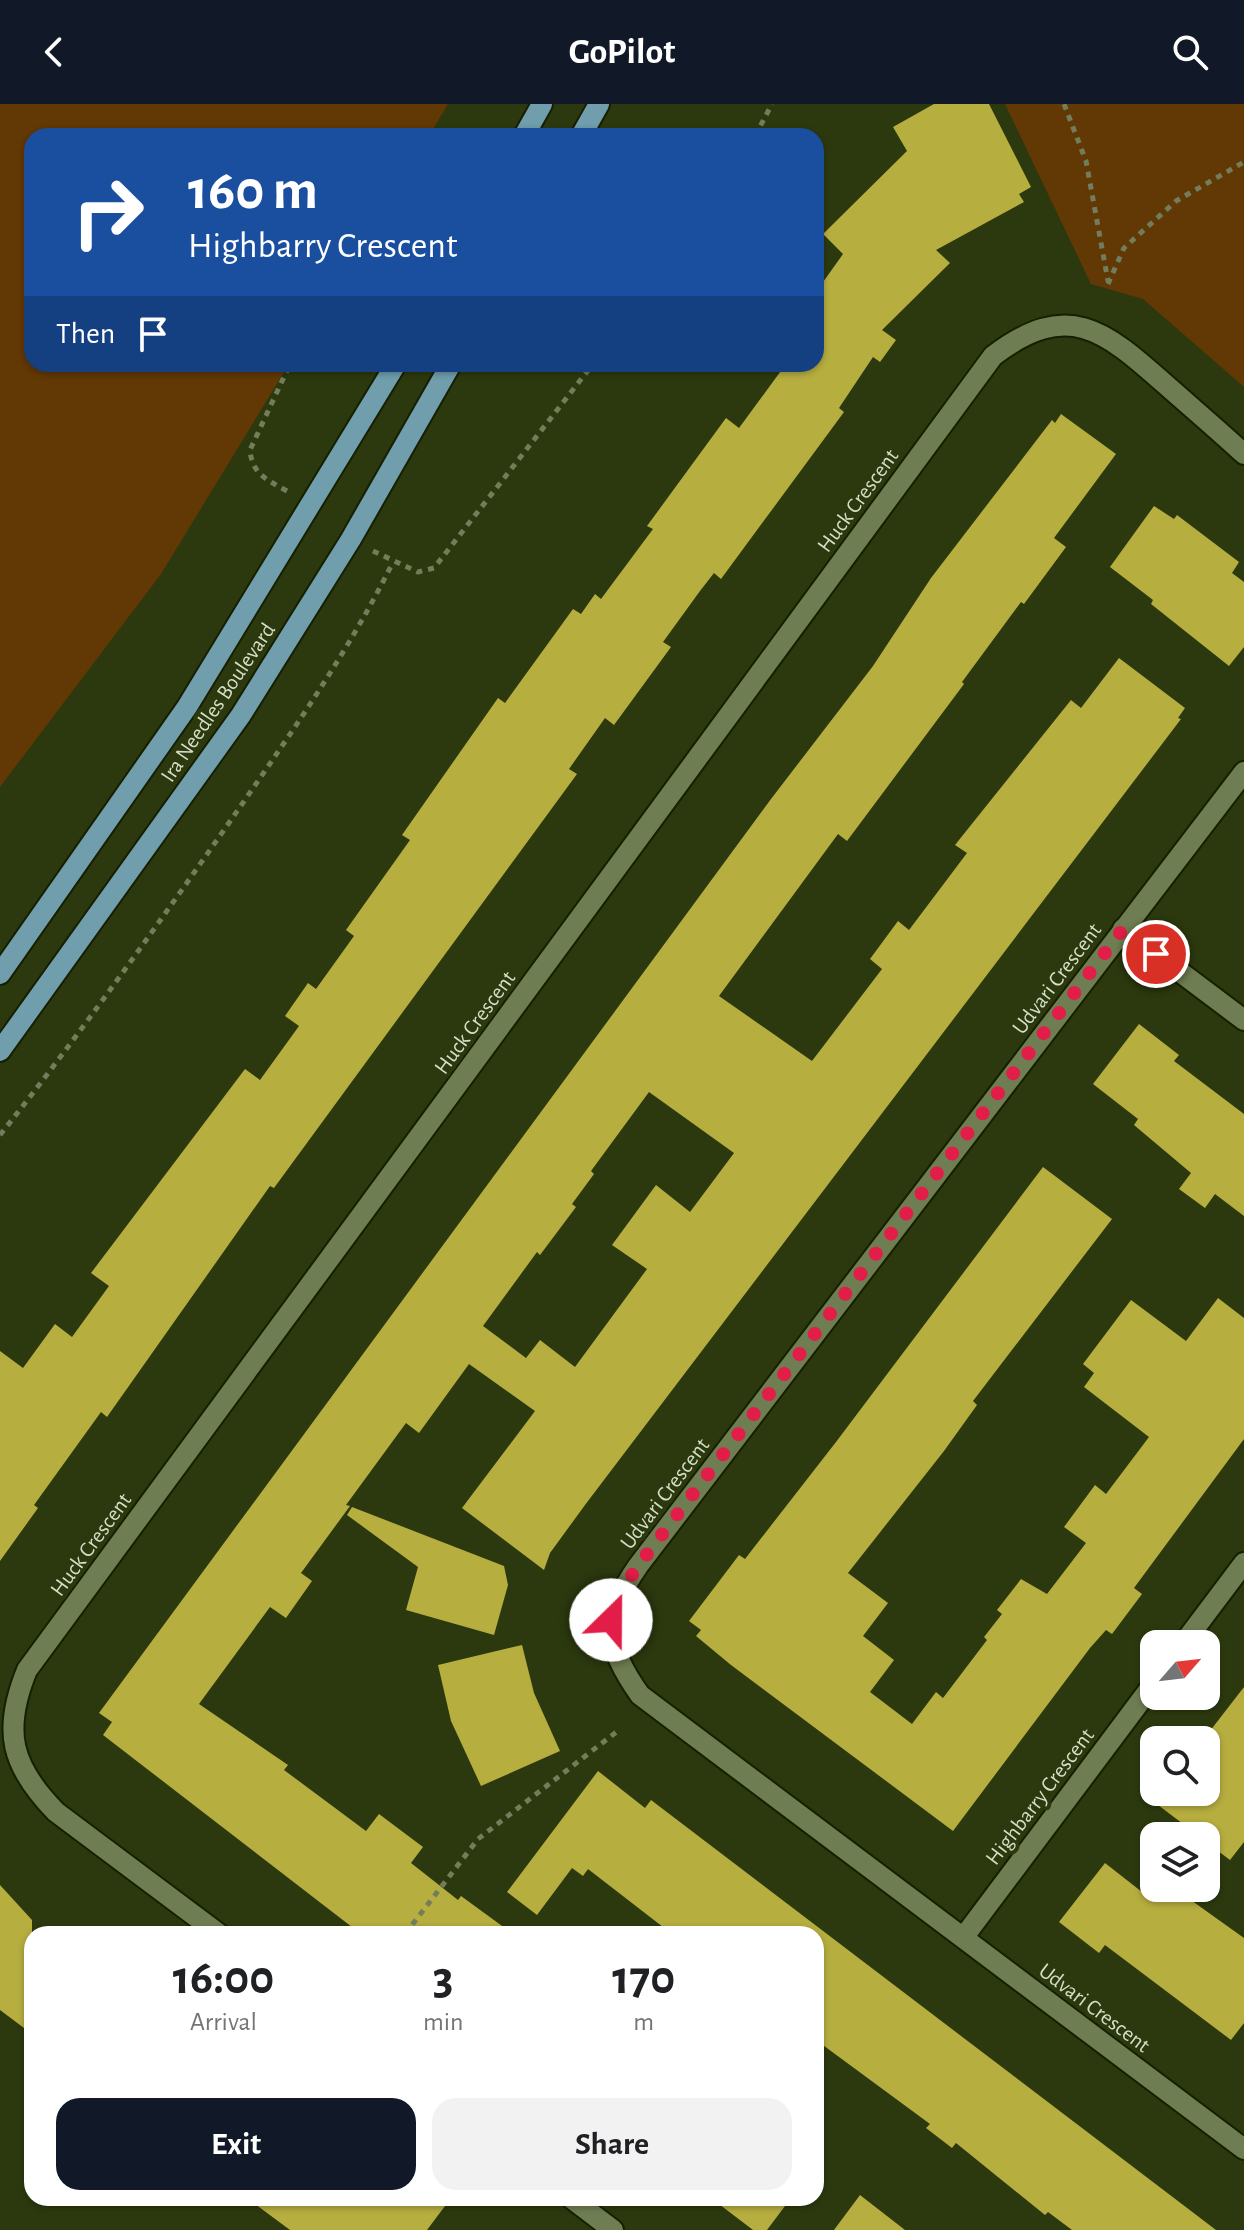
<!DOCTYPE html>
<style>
:root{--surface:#fff;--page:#f2f2f2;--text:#202124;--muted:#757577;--accent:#111827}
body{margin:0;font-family:"Alegreya Sans",sans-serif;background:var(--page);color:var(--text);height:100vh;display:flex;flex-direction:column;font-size:30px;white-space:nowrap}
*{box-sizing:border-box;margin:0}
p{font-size:26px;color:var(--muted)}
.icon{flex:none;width:44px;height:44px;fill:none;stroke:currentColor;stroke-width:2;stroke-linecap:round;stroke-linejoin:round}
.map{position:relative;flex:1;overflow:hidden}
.sheet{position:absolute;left:24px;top:1822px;width:800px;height:280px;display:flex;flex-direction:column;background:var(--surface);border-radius:24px;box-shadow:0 2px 6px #0004}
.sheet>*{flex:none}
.hud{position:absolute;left:24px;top:24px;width:800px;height:244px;border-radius:24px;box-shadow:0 2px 6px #0004;background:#1a4fa0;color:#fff;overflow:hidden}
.needle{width:52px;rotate:62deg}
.buttons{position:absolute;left:1140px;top:1526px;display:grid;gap:16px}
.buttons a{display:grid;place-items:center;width:80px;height:80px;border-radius:16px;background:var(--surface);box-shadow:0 2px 6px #0004;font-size:40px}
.pin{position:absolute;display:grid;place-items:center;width:68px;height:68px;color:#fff;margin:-34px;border:4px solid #fff;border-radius:50%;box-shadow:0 2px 8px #0007}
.me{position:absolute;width:88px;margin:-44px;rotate:23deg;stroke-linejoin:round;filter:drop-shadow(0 0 6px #0008)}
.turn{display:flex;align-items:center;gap:28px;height:168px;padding:0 32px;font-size:36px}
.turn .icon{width:104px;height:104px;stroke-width:2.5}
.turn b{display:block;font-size:56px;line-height:68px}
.then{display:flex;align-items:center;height:76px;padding:0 32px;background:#0003;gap:16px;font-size:30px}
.eta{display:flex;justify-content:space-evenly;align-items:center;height:136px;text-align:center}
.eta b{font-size:48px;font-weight:700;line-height:56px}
.button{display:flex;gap:16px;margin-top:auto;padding:16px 32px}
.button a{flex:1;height:92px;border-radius:24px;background:var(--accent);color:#fff;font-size:32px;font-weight:700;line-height:92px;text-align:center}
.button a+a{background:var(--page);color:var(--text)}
header{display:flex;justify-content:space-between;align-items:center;height:104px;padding:0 32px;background:var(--accent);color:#fff;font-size:36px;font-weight:700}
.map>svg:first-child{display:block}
.green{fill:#623804}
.building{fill:#b7ae40;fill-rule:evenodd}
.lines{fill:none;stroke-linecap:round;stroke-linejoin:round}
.minor-casing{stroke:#161f01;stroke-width:24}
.major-casing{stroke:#161f01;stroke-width:24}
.path{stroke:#727e5b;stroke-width:5;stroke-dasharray:6 6;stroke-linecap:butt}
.minor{stroke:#6f7e52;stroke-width:20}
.major{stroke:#709ead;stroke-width:20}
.route{stroke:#e11d48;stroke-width:14;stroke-dasharray:0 25.2}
.labels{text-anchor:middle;stroke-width:8;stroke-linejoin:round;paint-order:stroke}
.street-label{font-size:22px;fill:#d5dec7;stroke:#2c390e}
</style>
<header><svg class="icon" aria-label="back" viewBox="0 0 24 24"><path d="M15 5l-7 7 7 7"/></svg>GoPilot<svg class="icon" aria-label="search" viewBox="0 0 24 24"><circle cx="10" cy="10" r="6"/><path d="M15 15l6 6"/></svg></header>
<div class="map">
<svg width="1244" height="2126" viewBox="0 0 1244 2126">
<rect width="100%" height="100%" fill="#2c390e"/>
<path class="green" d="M0,0H448L429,32H32V260H289L161,470L0,683Z
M1005,0H1244V283L1143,195L1091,180Z"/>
<path class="building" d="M934,0H989L1031,83L1019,90L1024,98L936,146L950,159L882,226L896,236L880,258L873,253L839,304L844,308L721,475L714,469L700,487L663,538L671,543L614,621L605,614L569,665L577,670L274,1084L270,1082L107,1313L101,1308L34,1401L38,1404L0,1457V1247L23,1264L55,1220L72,1233L109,1182L91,1169L245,965L260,976L299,922L285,912L308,879L316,885L354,832L346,826L410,736L402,731L498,594L505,599L573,505L581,510L595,490L601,495L653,425L647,422L726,314L739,324L786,260H816V188L843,150L823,130L907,47L893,23Z
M1061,310L1116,350L1054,434L1066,443L1024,500L1021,498L962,578L964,580L847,737L838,730L719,892L812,957L882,865L870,855L898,817L909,826L967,749L955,741L1071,596L1081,604L1119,554L1185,604L1178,614L1181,615L585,1401L550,1449L544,1466L462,1404L535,1307L469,1260L419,1329L406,1319L346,1401L350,1402L301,1469L312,1477L286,1514L270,1503L199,1600L288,1661L284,1666L366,1727L379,1710L423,1743L411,1759L458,1796L461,1792L513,1830H361L103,1631L112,1618L99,1609L771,695L873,562L931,474L1052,316L1055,319ZM649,988L734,1049L690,1108L656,1081L612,1141L647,1165L575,1263L540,1236L526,1254L483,1222L537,1148L540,1151L576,1103L572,1100L594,1070L591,1067Z
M1154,402L1174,415L1177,411L1239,458L1232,469L1244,478V543L1229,562L1151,500L1153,496L1110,463Z
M1139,920L1179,951L1174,957L1244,1010V1112L1215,1090L1205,1104L1179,1085L1191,1069L1134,1021L1138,1015L1093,980Z
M1043,1063L1112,1115L973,1297L977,1301L944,1347L848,1469L888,1499L863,1532L894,1556L870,1588L912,1620L936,1588L943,1594L987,1536L984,1533L1002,1510L997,1506L1021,1475L1047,1490L1086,1439L1064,1423L1095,1381L1106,1390L1149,1333L1084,1283L1094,1269L1083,1260L1131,1196L1186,1237L1218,1194L1244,1214V1335L1134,1484L1142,1490L1112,1530L1106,1526L1090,1544L953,1727L731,1561L696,1532L701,1526L689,1517L739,1451L745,1455L836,1338Z
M352,1403L504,1462L508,1481L494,1531L406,1506L418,1463L347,1411Z
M522,1541L534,1589L560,1647L481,1682L451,1617L438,1561Z
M1244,1583V1738L1230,1756L1206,1738V1732H1199L1158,1701L1168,1688H1206L1208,1636H1203Z
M598,1667L645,1704L651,1696L1216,2126H1072L1048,2108L1045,2111L956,2039L952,2044L926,2024L930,2020L816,1936V1830H672L588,1765L583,1772L572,1764L537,1811L507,1788Z
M1105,1759L1151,1795L1160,1784H1174L1244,1834V1919L1231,1936L1105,1841L1099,1849L1059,1818Z
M0,1781L32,1816V1930L0,1906Z
M860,2091L905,2126H834Z
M247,2094H451L427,2126H290Z
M711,2094H791L767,2126H753Z"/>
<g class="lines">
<defs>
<path id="minor" d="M1244,668L638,1462C603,1513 604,1540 640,1591L1244,2045
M1123,825L1244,916
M1183,1540L1244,1459
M219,1830L56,1708C11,1662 2,1627 27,1566L993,252C1068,195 1104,226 1165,280C1191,303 1218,326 1244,350
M963,1834L1154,1579
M571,2094L613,2126"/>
<path id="major" d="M524,32L542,0
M581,32L599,0
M0,870L187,603L396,260
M0,947L241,611L351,435L451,260"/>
</defs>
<use href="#minor" class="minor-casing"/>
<use href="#major" class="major-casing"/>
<path class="path" d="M1064,0L1086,57L1108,177
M755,32L772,0
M1108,180L1124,144L1176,97L1244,58
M287,387C267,376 252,370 250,346L290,260
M373,447L418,468L434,464L593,260
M0,1031C81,929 156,823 231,716C289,632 348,549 393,458
M405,1830L478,1735L619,1626"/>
<use href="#minor" class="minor"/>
<use href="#major" class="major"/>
</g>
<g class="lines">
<path class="route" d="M611,1516L618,1492L638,1462L1123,825L1156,850"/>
</g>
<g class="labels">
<g class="street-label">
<text transform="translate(857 396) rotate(-54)" y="8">Huck Crescent</text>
<text transform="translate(217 598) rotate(-56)" y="8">Ira Needles Boulevard</text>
<text transform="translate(1056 874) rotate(-53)" y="8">Udvari Crescent</text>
<text transform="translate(474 918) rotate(-54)" y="8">Huck Crescent</text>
<text transform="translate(664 1389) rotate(-53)" y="8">Udvari Crescent</text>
<text transform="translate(90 1440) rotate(-54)" y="8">Huck Crescent</text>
<text transform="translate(1039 1692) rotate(-53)" y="8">Highbarry Crescent</text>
<text transform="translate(1095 1903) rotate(37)" y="8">Udvari Crescent</text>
</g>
</g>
</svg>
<div class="buttons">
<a><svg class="needle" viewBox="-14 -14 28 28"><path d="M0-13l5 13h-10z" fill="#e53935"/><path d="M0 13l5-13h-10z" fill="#757577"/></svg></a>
<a><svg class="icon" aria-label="search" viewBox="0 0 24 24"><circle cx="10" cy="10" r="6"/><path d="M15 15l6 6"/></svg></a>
<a><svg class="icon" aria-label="layers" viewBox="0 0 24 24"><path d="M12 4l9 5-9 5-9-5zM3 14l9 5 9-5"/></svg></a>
</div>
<div class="pin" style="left:1156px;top:850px;background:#d93025"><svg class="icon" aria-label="arrive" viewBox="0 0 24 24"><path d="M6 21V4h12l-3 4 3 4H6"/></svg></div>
<svg class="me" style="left:611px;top:1516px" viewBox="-20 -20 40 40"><circle r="19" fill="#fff"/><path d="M0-13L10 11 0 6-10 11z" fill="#e11d48"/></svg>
<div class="hud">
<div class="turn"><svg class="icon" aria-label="right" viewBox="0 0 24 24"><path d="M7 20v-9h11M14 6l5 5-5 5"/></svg><div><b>160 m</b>Highbarry Crescent</div></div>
<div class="then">Then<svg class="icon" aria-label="arrive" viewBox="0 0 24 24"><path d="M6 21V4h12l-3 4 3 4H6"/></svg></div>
</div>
<section class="sheet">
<div class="eta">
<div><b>16:00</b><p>Arrival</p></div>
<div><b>3</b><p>min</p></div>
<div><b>170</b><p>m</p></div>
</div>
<div class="button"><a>Exit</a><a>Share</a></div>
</section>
</div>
